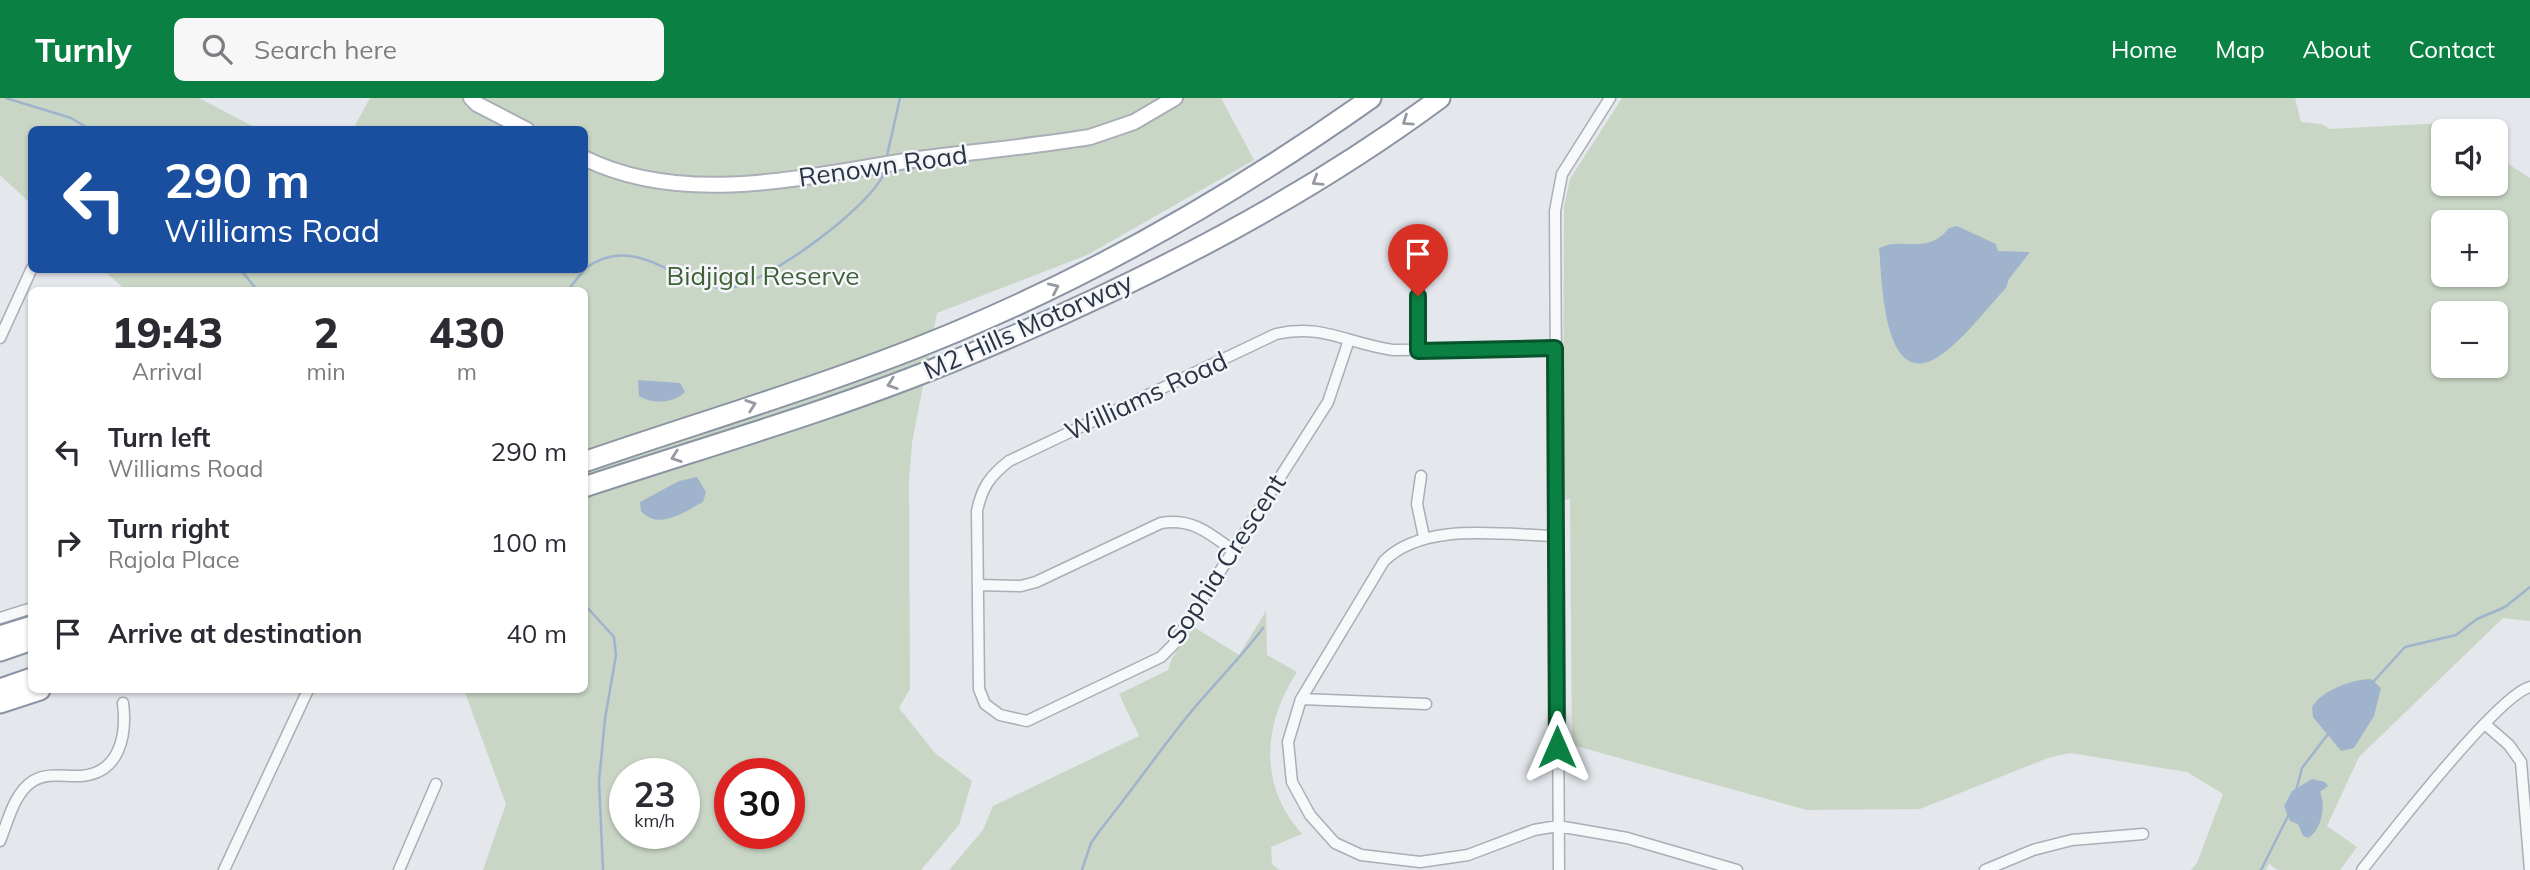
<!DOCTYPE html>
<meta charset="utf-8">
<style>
:root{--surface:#fff;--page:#f7f7f7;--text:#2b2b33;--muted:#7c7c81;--accent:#0b8043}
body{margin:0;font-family:Mulish,sans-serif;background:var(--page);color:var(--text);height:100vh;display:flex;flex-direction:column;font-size:26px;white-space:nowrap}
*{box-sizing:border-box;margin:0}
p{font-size:23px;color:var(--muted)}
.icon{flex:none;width:38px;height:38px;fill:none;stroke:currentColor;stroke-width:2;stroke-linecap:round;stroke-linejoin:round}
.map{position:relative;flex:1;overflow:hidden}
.panel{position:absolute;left:28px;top:189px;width:560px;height:406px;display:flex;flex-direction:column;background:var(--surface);border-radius:10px;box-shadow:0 2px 5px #0004}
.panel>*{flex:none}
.top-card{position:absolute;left:28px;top:28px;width:560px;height:147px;border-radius:10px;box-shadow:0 2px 5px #0004;background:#1a4fa0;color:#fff;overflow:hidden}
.fabs{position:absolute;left:2431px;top:21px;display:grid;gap:14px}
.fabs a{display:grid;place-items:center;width:77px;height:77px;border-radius:10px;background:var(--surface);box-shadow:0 2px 5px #0004;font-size:35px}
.speed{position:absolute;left:609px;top:660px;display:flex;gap:14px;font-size:35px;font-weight:700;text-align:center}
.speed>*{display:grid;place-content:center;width:91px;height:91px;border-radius:50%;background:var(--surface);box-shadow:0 2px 5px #0004;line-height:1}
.speed small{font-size:18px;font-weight:400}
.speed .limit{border:10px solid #d22;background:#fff;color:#111}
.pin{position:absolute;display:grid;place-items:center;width:60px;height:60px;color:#fff;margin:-72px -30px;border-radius:50% 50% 50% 0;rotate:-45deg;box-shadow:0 0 7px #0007}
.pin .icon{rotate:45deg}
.me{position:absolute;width:77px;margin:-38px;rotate:0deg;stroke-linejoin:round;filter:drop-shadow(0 0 5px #0008)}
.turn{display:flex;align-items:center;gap:24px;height:147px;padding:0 21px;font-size:32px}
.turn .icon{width:91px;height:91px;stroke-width:2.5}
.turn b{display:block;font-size:49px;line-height:60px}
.eta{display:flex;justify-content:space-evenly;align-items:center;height:119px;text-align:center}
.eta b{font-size:42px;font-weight:800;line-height:49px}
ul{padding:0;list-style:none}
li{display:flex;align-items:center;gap:21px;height:91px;padding:0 21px}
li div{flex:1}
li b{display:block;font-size:26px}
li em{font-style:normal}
header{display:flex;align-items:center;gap:42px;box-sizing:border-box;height:98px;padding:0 35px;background:var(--accent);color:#fff}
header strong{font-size:33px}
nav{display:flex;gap:38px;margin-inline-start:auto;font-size:24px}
.search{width:490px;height:63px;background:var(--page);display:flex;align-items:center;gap:18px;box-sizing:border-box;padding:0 24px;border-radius:10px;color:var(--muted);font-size:26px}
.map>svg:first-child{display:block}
.green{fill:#c9d6c5;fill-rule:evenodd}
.water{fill:#9fb4cc}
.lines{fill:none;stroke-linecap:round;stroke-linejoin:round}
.stream{stroke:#9fb4cc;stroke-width:2.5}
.street-casing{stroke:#a9aeb7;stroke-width:13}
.secondary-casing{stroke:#a9aeb7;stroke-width:18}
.highway-casing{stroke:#8b94a3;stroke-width:23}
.street{stroke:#f7f8fa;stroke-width:10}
.secondary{stroke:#fff;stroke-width:14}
.highway{stroke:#fff;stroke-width:19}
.oneway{stroke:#959aa2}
.route-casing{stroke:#07532c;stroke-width:18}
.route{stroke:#0b8043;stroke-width:12}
.labels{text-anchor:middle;stroke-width:5;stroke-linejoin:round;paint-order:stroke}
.street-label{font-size:26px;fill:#2b3445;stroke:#f4f6f9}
.park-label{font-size:26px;fill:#3f6138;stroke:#f4f6f9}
</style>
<header>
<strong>Turnly</strong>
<div class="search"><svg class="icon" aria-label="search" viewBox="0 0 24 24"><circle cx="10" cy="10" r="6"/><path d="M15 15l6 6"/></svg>Search here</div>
<nav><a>Home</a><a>Map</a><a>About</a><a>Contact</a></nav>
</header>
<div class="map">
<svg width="2530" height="772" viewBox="0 0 2530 772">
<rect width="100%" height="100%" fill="#e4e7ec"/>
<path class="green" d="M0,0H199L258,31L32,32L31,106L0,77Z
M370,0H1221L1254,62L1087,157L937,215L912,345L909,384L910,591L899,610L935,655L972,683L959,727L921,772H483L506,706L464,592H584V192H126L103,172H584V32L353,31ZM625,676H684V735H625ZM730,676H789V735H730Z
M1622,0H2295L2301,24L2321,26L2330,31L2443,25L2456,33H2443V86H2496V58L2530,80V523L2503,520L2359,659L2327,728L2357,749L2340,772H2278L2269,766L2266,772H2191L2197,765L2223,696L2187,674L2070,655L2048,660L1920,711L1807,712L1572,647L1570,401L1563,402L1564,108L1570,81ZM2443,124H2496V177H2443ZM2443,215H2496V268H2443Z
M1266,513L1267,557L1297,574C1263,626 1258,687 1302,736L1271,749L1272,766L1279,772H949L983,732L993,708L1139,638L1119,596L1168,572L1172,560L1194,529L1239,557Z"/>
<path class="water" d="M1957,128L1996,146L1998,153L2030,154L2009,181L2006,190C1985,212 1963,243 1938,259C1882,294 1882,177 1879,150C1904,138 1927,158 1949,130Z
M638,282L680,285L685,294C673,306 652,306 639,298Z
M697,379L706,394L703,404C684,414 659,433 641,413L640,404L679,383Z
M2371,581L2381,590L2374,618L2354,650L2341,653L2313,619L2312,609C2322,592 2353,581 2371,581Z
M2312,681L2325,684L2328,688L2320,694C2326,707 2322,732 2308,740L2303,738L2298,726L2290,723L2284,708L2292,693Z"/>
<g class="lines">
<path class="stream" d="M6,0L71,20L91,32
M886,62L900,0
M584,171C637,132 674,189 725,190C760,191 876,106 885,72
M241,172L257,192
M568,192L584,172
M584,506L614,539L616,557L605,621L599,683L603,772
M2374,583L2405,549L2456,537L2477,521L2505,509L2530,489
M2296,693L2302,670L2328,636
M1082,772L1091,745L1101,731C1130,695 1157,656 1186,620C1211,589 1239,562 1263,530
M2261,772L2289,716"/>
<defs>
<path id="street" d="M0,240L32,170
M1349,242L1328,304L1173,547L1161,559L1027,623L1000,617L985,606L979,591L977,413C982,389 990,378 1009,363L1276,236C1321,225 1349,246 1393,252L1555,250
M1418,253V171
M1421,378L1417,406L1424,439
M1555,438C1502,437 1424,423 1384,463L1301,601L1288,644L1292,684L1310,717L1335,745L1361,757L1420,764L1468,757L1534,732L1558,728L1627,740L1737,772
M978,487L1021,488L1036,484L1161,425C1191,420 1208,434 1231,451
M0,520L32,510
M1301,601L1426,606
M2486,627L2509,647L2521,664L2530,772
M0,743C8,723 14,695 33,683C48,674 64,679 81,678C120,675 127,637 123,605
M224,772L308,592
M399,772L436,686
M1559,772L1555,113L1562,76L1610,0
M1985,772L2033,752L2072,742L2143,736
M2362,772C2388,739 2498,597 2530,589"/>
<path id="secondary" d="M471,0L477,6L527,32
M584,60C689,112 817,75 926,60C980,53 1035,48 1090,39L1134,24L1175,0"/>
<path id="highway" d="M584,364C709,321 837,284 958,233C1106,171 1241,92 1371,0
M584,389C708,348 835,312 956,262C1125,193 1293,109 1440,0
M0,538L32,528
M0,553L32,542
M0,591L32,580
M0,605L40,592"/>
</defs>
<use href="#street" class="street-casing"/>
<use href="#secondary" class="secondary-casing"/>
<use href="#highway" class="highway-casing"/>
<use href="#street" class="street"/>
<use href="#secondary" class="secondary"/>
<use href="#highway" class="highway"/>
</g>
<defs><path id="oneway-chevron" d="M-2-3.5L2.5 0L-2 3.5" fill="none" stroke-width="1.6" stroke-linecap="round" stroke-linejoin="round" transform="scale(1.75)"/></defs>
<g class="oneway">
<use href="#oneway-chevron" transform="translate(1407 23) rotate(146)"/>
<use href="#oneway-chevron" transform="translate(1317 83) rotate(148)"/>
<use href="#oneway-chevron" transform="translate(1054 190) rotate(-25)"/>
<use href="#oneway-chevron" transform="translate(892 286) rotate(161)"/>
<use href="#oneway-chevron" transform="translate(751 307) rotate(-19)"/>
<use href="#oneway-chevron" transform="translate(676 359) rotate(161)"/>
</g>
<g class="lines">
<defs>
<path id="route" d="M1418,198V253L1555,250L1557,649"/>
</defs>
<use href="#route" class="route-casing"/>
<use href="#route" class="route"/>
</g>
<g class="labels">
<g class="street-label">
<text transform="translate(883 68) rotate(-8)" y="9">Renown Road</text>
<text transform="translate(1028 228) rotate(-24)" y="9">M2 Hills Motorway</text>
<text transform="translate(1146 298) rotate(-25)" y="9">Williams Road</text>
<text transform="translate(1226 461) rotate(-57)" y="9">Sophia Crescent</text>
</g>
<g class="park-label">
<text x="763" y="187">Bidjigal Reserve</text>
</g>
</g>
</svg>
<div class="fabs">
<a><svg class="icon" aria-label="sound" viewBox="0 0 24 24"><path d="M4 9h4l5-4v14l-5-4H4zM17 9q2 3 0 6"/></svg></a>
<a>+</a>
<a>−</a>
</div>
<div class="speed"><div>23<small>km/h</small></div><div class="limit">30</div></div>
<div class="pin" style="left:1418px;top:198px;background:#d93025"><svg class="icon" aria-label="arrive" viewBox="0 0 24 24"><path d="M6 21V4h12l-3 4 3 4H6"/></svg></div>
<svg class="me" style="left:1557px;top:649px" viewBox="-20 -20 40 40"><path d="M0-17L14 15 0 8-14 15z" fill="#0b8043" stroke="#fff" stroke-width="4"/></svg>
<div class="top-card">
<div class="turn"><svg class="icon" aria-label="left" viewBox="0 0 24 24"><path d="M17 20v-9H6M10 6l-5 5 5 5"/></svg><div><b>290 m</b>Williams Road</div></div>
</div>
<section class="panel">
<div class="eta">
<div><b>19:43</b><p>Arrival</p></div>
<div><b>2</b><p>min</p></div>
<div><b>430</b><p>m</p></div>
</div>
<ul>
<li><svg class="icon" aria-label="left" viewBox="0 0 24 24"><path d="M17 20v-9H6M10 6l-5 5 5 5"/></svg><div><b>Turn left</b><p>Williams Road</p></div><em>290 m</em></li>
<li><svg class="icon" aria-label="right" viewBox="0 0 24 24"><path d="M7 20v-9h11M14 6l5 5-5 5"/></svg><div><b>Turn right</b><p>Rajola Place</p></div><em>100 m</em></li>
<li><svg class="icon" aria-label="arrive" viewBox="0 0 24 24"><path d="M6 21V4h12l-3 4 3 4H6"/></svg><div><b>Arrive at destination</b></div><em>40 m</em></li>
</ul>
</section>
</div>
